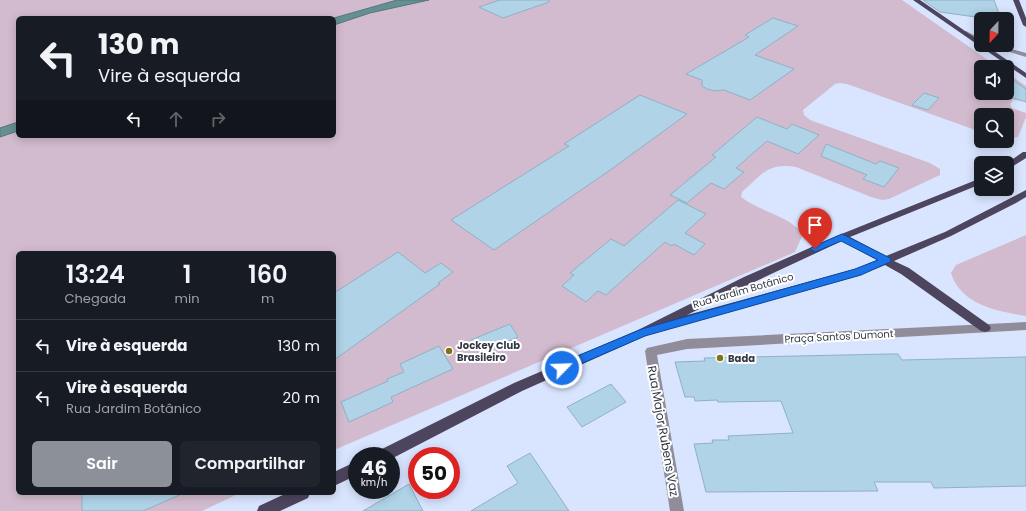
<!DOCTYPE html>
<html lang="pt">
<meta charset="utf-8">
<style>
:root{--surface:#171b24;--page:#20242c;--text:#f1f3f6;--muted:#9ea1a6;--line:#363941;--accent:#8c9099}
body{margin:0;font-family:Poppins,sans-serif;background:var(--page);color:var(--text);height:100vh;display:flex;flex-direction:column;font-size:15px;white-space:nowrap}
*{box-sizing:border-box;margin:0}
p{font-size:13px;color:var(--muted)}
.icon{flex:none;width:22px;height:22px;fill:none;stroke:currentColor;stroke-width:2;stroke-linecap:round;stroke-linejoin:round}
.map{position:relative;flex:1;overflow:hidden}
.panel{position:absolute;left:16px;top:251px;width:320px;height:244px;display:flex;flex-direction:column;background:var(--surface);border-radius:6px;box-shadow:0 2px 10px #0003}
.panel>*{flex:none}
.hud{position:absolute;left:16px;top:16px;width:320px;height:122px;border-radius:6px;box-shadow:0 2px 10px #0003;background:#171b24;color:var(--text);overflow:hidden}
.needle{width:26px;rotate:202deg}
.tools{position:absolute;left:974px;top:12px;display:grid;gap:8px}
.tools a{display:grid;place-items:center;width:40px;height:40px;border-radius:6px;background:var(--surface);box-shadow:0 2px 10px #0003;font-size:20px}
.speed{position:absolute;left:348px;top:447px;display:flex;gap:8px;font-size:20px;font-weight:700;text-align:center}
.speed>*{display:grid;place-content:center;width:52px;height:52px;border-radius:50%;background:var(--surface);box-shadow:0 2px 10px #0003;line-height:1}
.speed small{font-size:10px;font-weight:400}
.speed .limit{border:6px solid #d22;background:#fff;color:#111}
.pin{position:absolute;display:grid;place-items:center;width:34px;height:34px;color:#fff;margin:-41px -17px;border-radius:50% 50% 50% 0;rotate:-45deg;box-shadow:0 0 4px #0007}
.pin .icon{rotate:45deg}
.me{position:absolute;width:44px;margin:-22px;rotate:66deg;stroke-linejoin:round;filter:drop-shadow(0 0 3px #0008)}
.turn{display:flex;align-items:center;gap:14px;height:84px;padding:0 16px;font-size:18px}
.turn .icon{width:52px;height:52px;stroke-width:2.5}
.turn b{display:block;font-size:28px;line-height:34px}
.lanes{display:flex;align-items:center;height:38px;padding:0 16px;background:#0003;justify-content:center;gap:20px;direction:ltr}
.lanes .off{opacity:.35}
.eta{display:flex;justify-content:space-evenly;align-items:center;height:68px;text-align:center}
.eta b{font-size:24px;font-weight:600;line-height:28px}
.primary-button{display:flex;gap:8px;margin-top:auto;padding:8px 16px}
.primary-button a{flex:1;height:46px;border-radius:6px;background:var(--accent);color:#fff;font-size:16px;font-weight:600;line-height:46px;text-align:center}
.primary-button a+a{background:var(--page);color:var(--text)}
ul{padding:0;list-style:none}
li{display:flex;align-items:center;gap:12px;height:52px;padding:0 16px;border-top:1px solid var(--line)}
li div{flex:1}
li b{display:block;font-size:15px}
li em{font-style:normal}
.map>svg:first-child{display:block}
.green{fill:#d2bbce;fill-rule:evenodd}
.water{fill:#659093;stroke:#56767c}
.building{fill:#b0d3e7;stroke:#8fb1c5}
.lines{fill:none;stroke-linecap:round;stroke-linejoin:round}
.minor{fill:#918c9a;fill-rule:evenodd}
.major{fill:#4d455d;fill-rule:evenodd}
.route{fill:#1a73e8;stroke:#114b97}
.poi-dot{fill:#7f7518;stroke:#fff;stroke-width:1.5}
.labels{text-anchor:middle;stroke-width:4;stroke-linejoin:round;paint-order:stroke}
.street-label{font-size:10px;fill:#323845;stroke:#fff}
.poi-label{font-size:10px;font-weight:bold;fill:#323845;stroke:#fff;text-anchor:start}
.near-street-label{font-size:12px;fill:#323845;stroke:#fff}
</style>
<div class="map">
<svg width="1026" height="511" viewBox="0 0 1026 511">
<rect width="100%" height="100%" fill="#d9e4ff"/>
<path class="green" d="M0,0H902L998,67H981V93H1007V73L1026,86V101L1013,100L1010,104L1012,108L1026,113V117L1018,137L1007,139V115H981V132L847,84L840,83L835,84L803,110L804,115L810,120L930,163L940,169V175L889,199L882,200L871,197L796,167C767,162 762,175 742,192L741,197C760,212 788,215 803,234L795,252L334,450V253H18V493H240L202,511H0ZM18,18H334V136H18Z
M1026,235V316C997,311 961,305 951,273L956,265Z"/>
<path class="water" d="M397,0H429L370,13L334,25V18Z
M18,122V131L0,137V128Z"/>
<path class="building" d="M500,0H549V2L503,18L479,7Z
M923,0H994L1001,19H990L940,12Z
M773,18L798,26L755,55L794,69L750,100L724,90L715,91L707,89L702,86V80L686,74L749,37L745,35Z
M1007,76L1026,89V102L1007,96Z
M924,93L939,98L928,110L912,105Z
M640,95L687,114L613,168L494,250L451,220L569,146L564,144Z
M757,117L787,129L792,124L819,135L798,154L767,141L736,168L744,172L724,189L711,183L687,203L670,195L716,157L712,155Z
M826,144L876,164L880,161L899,168L884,187L863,179L867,175L821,156Z
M678,200L706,214L685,233L705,244L694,255L674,244L672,246L665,242L606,295L598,291L586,302L562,286L574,275L570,273L611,239L624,246Z
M398,252L425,273L441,263L453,272L438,283L440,284L334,360V293Z
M510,324L518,337L479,354L471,340Z
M439,346L453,369L391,397L393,402L349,422L341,402L388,381L387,379L404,372L400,364Z
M889,354H898L902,360L1026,357V486L934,488L931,482H874L878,491L706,492L694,444L713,443L712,440H729L728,436L793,433L781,401L718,402L717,400L695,401L694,397H685L675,362L705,361L704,358Z
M611,384L626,402L582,427L567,407Z
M530,453L569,511H471L518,483L507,466Z
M409,484L423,511H363Z
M82,493H184L143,511H82Z"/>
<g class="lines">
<path class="minor" d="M966,31L981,39V43L964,34L963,33Z
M986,45H996L1026,53V57Z
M1026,322V330L687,349L657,355L684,511H670L645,351L647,348L687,339Z"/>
<path class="major" d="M913,0H920L981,42V45H985L1026,73V78Z
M1013,0H1019L1026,18V27L1023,25Z
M1023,152H1026V158L1007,170V163Z
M981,178V184L850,237L886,256L945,232L1026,190V197L1016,203L951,236L894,261L909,268L989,325L991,328L989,331L985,332L981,331L901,274L885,265L858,276L665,330L661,329L522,391L391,459V456H376L378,451L514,383L638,330L744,277L839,235ZM842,241L877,260L855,269L687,315L752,283Z
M357,461V475L334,486V472Z
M287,493H310L308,498L280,511H257L259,506Z"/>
</g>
<path class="route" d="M842,234L890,258L891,260L890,262L861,275L645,336L562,372L558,371L557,368L558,364L642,329L855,269L878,260L841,241L815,252L810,249L812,247Z"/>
<g class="poi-dot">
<circle cx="449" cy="351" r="4"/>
<circle cx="720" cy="358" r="4"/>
</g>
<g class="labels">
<g class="street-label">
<text transform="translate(743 290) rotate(-16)" y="4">Rua Jardim Botânico</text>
<text transform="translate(839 336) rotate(-3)" y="4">Praça Santos Dumont</text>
</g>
<g class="poi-label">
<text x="457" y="349">Jockey Club<tspan x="457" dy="12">Brasileiro</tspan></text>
<text x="728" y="362">Bada</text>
</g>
<g class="near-street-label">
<text transform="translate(663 431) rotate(80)" y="4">Rua Major Rubens Vaz</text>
</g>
</g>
</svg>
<div class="tools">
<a><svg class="needle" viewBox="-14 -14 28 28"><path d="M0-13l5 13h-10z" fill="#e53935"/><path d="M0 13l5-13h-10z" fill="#9ea1a6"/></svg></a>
<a><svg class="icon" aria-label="sound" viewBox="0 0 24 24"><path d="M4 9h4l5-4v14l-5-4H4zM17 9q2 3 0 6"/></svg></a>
<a><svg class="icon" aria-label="search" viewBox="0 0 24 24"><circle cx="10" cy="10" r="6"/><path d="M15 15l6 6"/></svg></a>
<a><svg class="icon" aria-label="layers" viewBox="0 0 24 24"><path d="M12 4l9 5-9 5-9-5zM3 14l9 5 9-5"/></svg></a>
</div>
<div class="speed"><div>46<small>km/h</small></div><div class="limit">50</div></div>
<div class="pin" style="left:815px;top:249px;background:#d93025"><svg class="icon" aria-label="arrive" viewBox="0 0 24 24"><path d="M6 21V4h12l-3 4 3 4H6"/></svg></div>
<svg class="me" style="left:562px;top:368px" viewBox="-20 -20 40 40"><circle r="17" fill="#1a73e8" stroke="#fff" stroke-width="3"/><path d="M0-11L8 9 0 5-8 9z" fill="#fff"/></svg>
<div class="hud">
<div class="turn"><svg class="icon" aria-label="left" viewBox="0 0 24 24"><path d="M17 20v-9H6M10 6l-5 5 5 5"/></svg><div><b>130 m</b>Vire à esquerda</div></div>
<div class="lanes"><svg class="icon" aria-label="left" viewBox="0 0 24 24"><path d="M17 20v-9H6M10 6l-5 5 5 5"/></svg><svg class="icon off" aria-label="ahead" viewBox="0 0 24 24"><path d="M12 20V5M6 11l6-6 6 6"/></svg><svg class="icon off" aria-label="right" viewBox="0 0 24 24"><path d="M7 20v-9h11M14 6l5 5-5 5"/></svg></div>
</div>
<section class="panel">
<div class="eta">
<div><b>13:24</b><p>Chegada</p></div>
<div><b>1</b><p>min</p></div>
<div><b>160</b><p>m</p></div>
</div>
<ul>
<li><svg class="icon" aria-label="left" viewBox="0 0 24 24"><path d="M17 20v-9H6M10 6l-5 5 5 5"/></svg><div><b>Vire à esquerda</b></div><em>130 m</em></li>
<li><svg class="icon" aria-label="left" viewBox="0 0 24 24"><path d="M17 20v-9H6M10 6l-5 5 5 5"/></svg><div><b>Vire à esquerda</b><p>Rua Jardim Botânico</p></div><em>20 m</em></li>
</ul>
<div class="primary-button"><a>Sair</a><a>Compartilhar</a></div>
</section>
</div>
